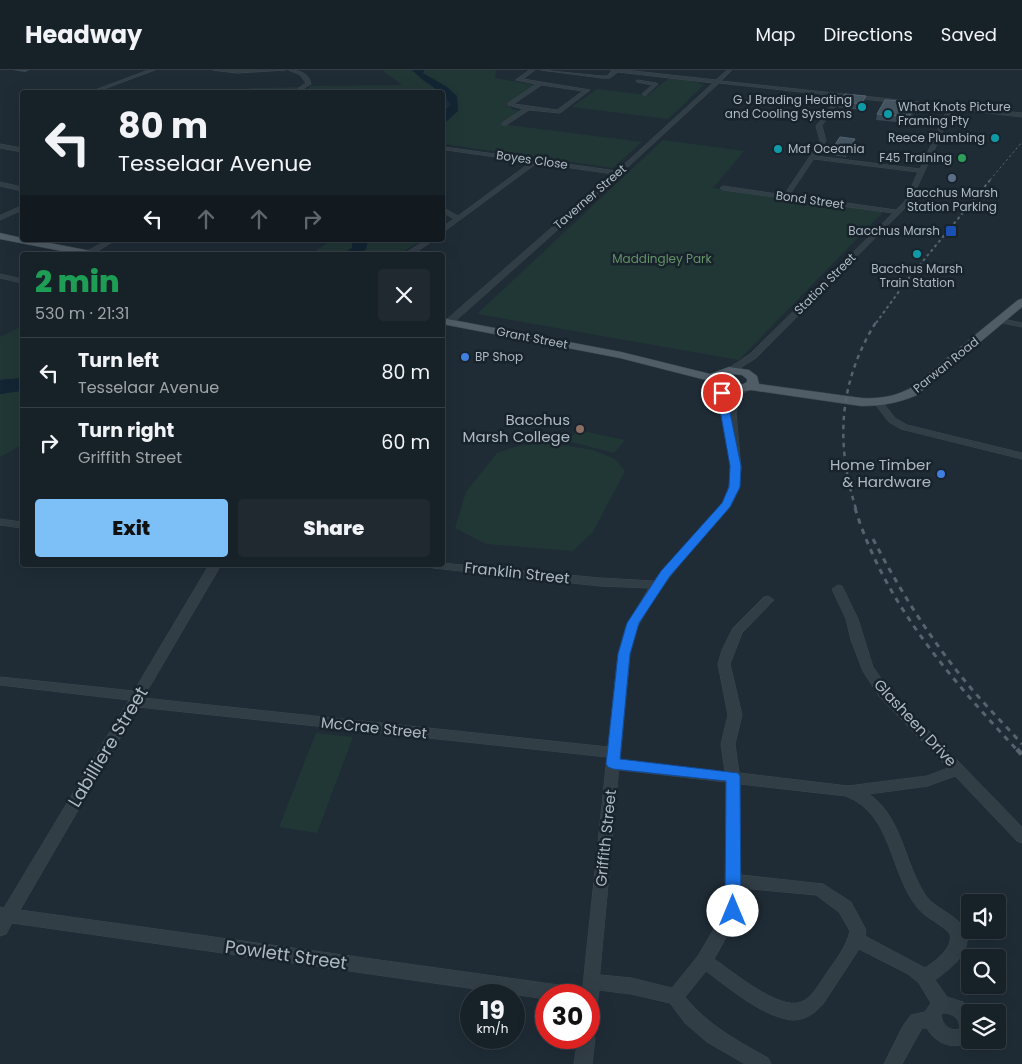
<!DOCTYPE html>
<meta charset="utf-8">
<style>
:root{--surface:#172128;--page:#202930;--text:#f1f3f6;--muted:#9ea3a8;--line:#363e45;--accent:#7dc0f8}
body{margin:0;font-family:Poppins,sans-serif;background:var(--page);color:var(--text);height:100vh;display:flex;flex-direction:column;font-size:19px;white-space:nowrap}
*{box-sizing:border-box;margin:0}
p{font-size:16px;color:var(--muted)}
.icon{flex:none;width:28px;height:28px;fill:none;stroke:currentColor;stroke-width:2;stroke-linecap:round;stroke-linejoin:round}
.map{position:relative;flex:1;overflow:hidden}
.sheet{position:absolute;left:20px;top:182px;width:425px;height:315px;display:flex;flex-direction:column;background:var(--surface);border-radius:5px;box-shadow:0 5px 20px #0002,0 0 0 1px var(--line)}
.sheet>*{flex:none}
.guide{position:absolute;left:20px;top:20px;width:425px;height:152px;border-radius:5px;box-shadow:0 5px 20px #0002,0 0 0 1px var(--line);background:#172128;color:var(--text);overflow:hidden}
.buttons{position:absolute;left:961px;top:824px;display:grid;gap:10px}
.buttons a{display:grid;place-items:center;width:45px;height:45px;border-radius:5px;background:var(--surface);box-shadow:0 5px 20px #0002,0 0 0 1px var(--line);font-size:25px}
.speed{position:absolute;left:460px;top:914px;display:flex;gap:10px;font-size:25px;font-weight:700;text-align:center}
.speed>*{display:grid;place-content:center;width:65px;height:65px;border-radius:50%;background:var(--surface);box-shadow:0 5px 20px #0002,0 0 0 1px var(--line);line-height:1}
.speed small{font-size:12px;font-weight:400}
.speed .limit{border:8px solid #d22;background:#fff;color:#111}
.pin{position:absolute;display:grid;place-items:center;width:42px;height:42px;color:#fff;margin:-21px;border:2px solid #fff;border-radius:50%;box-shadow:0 1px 5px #0007}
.me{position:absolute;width:55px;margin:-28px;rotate:0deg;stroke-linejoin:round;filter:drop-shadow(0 0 4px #0008)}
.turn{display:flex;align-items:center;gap:18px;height:105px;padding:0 15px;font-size:22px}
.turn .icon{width:65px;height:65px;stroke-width:2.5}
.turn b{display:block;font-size:35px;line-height:42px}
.lanes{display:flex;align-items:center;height:48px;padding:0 15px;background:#0003;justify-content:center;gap:25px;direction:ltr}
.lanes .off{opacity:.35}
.round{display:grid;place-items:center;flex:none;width:52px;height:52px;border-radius:5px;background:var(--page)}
.overview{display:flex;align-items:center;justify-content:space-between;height:85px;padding:0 15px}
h1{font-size:30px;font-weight:800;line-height:38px;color:#1e9e55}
.button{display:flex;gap:10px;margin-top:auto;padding:10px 15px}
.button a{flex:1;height:58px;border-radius:5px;background:var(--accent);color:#111;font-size:20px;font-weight:800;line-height:58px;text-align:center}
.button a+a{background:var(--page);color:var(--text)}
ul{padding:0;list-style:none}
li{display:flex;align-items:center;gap:15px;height:70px;padding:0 15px;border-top:1px solid var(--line)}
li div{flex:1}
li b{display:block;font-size:19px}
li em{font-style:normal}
header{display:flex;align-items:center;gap:30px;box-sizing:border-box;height:70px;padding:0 25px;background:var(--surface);border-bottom:1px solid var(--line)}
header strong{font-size:24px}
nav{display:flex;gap:28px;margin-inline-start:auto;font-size:18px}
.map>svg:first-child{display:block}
.green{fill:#213736}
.water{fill:#132533}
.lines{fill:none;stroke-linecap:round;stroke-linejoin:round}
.minor-casing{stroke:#3c4750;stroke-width:1}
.major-casing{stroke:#3c4750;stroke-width:1}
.minor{fill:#323e46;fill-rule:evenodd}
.major{fill:#505d67;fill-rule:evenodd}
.rail-far4{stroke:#54636e;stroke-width:1;stroke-dasharray:2.5 2.5;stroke-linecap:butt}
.rail-far3{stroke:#54636e;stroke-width:2;stroke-dasharray:3 3;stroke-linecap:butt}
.rail-far2{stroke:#54636e;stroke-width:2.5;stroke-dasharray:4.5 4.5;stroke-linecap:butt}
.rail-far1{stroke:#54636e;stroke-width:3;stroke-dasharray:5.5 5.5;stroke-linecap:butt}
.rail{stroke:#54636e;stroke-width:4.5;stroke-dasharray:7 7;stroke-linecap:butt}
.wall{fill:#374753}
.shaded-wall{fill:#283742}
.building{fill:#43535f;stroke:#54636f}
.route{fill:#1a73e8;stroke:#114b97}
.culture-dot{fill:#0f9aa8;stroke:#18232b;stroke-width:2}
.leisure-dot{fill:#2e9e5b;stroke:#18232b;stroke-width:2}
.service-dot{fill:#5c6f8a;stroke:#18232b;stroke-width:2}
.transit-dot{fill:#1a4fb4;stroke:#18232b;stroke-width:2}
.shop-dot{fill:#3f7fe0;stroke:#18232b;stroke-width:2}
.education-dot{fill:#8d6e63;stroke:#18232b;stroke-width:2}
.labels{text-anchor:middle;stroke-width:5;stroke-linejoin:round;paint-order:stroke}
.far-poi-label{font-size:12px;fill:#acb9c4;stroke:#18232b;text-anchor:end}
.far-street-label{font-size:12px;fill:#acb9c4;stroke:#18232b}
.far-park-label{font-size:12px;fill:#649367;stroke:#18232b}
.poi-label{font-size:15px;fill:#acb9c4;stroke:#18232b;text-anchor:end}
.street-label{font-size:15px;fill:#acb9c4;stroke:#18232b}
.near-street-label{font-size:18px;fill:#acb9c4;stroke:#18232b}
</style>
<header>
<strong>Headway</strong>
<nav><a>Map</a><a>Directions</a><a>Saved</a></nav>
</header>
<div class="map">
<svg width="1022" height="994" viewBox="0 0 1022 994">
<rect width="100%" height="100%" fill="#1f2c36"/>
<path class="green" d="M382,0H412L422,10L441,22L306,20L311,16L402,15Z
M424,0H496L495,8L534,15L506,34L512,39L519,41L501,54L642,72L613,98L443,74V54L458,41L447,17L422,3Z
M669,8L697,12L704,15L668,49L572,37L597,19L648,25Z
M300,17L289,22H221L253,18Z
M663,70L744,81L713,118L883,142L739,290L477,244Z
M327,170H352V178L341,185H308L326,174Z
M368,170H415L416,174L397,185H357L366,179Z
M22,256V308L0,310V267Z
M14,321H22V375L0,387V324Z
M578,360L625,370L614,383L567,371Z
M549,373L593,380L615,389L625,401L593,462L573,481L486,474L455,458L466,422L497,383L518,376Z
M316,663L353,667L317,763L279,757Z"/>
<path class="water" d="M412,0H424L423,3L447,17L457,26L458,41L443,54V41L451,35C442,20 425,13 412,0Z
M352,170H368L366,179L357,185H341L352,178Z
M22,308V321L0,324V310Z"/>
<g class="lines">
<defs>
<path id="minor" d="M149,0H155L96,22H90Z
M213,0H286L237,3Z
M289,0C299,0 309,3 311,14L298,22H293L306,13L300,5Z
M530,0H535L523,9L590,20L560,43L529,40L506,55H502V53L523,39L508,35V33L536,14L516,10ZM542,15L583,21L557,40L514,34Z
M541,0L602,6H607L612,1L610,0H625L716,10L727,0H732L721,11L1022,43V47L953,39L910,133L756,288L732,303L729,302V298L750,284L893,143L723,120L720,118L723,116L784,125L820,71L816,56L838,26L719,13L618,106L452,254H446V250L613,104L537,93L442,163V157L454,149L442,142V137L458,146L531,92L446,80L444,77L617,101L713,13L618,2L610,8H602ZM843,27L948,38L920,99L816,86L826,71L822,56ZM814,89L918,102L905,131L896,140L790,125Z
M637,10L656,13L658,14L645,26L642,24L652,15L637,12Z
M0,74L22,78V82L0,78Z
M0,112L22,117V121L0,116Z
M22,136V140L0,150V146Z
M108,170H116L91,185L84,183Z
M426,170H434L412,185H403Z
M0,204L22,209V213L0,208Z
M998,248L1022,253V257L998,252Z
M720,312L724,315L729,335L734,321L747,315L751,318L741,325L736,343L741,398L739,419L730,437L681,493L658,522L638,556L630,584L620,690L725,702L721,674L728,645L718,594L722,580L733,558L764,527L768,526L774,530L742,563L730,594L742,645L735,674L739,703L848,716L927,706L948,698L879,626L863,601L851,570L846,549L832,519L838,515L842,516L858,549L873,597L889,620L1022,757V773L1017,771L955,706L928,716L869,724C903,748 904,794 926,826C938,842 965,846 967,869C968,886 947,901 935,910L947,927L963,932L972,942H970V970H972C956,981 936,975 927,958H922L902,994H884L903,956L911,945L925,942L931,933L919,913L908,904L859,879L823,934C815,943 806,950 793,950C764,948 729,918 706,901L685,927C709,956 736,970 768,988L771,994H745L707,972L685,953L670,933L631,924L599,920L597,936L595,942L589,944V925H582L607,687L138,637L20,840L573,917L579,920L581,925H546V929L12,853L6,864L0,866V837L4,838L129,630L0,615V607L134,621L209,495H221L143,628L608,677L618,584L626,556L649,518L600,516L433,498L427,495H442V493L600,508L654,511L722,434C737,405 729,383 727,353L722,350L716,315ZM619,700L726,712L725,840L698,886L672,918L631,908L600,905ZM740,714L846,726C893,745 889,802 917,837C926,849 941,853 950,864C953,879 936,890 925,898L865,866L866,860L851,832L823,814L741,805ZM741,818L816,825L839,842L850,861C847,876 835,891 826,904C820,913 811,929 801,932C779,941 732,901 714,889L741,841ZM944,943C953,943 960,949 960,959C950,962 942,955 941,945Z
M878,329L881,330L895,348L907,355L1022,383V389L901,359L889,352L875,334L873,332Z
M0,449L22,452V458L0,455Z
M589,961L592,962L595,968L592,994H574L578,968H589Z"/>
<path id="major" d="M0,163L22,168V170H34L96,182L101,185H82L0,169Z
M1022,229V237L917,325C899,333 881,336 861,336L751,320L733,323L718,319L710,311L620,288L442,254V248L621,282L710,304L729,297L749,300L757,306L759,314L861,328C878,329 893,327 909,319L1018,230ZM730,304L742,305L747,309V312C738,318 728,316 720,309Z"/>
</defs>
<use href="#minor" class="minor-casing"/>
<use href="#major" class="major-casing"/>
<use href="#minor" class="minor"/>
<use href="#major" class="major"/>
<path class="rail-far4" d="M990,110L1022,72"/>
<path class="rail-far3" d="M876,253L908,209L991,109"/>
<path class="rail-far2" d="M856,439C835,372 839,312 876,252"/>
<path class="rail-far1" d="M855,438C884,533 951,609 1018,681
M873,469C899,519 929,567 965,611C983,633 1003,653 1022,674"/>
<path class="rail" d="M1017,679L1022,685"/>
</g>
<path class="wall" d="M12,0H30L25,2Z
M839,31L865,32L860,40L838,37Z
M900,37L913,45L908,53L876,50L877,44Z
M854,75L846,87L831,85L832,79Z"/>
<path class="shaded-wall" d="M866,26L865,32L860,40L861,34Z
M914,39L913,45L908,53L909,47Z
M855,69L854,75L846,87L848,81Z"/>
<path class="building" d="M845,24L866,26L861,34L839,31Z
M885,30L902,31L900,37L914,39L909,47L877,44Z
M840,67L855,69L848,81L832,79Z"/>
<path class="route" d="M722,320L726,323L741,396L740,417L730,437L670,506L639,553L630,584L620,689L738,703L740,706L741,841L738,846L733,848L727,846L725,841L726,711L613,699L608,697L606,694L618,584L627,553L661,501L722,433L729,417L730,396L717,323Z"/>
<g class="culture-dot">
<circle cx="862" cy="37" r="5"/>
<circle cx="888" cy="44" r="5"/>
<circle cx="995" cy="68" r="5"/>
<circle cx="778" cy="79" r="5"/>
<circle cx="917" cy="184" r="5"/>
</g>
<circle class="leisure-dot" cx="962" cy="88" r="5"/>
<circle class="service-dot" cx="952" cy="108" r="5"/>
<rect class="transit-dot" x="945" y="155" width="12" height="12" rx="2.5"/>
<g class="shop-dot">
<circle cx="465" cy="287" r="5"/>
<circle cx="941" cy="404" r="5"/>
</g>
<circle class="education-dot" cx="580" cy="359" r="5"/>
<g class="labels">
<g class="far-poi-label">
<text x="852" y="34">G J Brading Heating<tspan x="852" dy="14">and Cooling Systems</tspan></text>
<text x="898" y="41" text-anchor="start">What Knots Picture<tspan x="898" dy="14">Framing Pty</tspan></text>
<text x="985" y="72">Reece Plumbing</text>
<text x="788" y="83" text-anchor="start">Maf Oceania</text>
<text x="952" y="92">F45 Training</text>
<text x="952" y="127" text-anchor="middle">Bacchus Marsh<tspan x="952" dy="14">Station Parking</tspan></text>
<text x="940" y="165">Bacchus Marsh</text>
<text x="917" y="203" text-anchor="middle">Bacchus Marsh<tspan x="917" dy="14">Train Station</tspan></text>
<text x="475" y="291" text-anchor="start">BP Shop</text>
</g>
<g class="far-street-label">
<text transform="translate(532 90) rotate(8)" y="4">Boyes Close</text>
<text transform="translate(590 127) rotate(-41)" y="4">Taverner Street</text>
<text transform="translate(810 130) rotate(8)" y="4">Bond Street</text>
<text transform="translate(825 214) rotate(-45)" y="4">Station Street</text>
<text transform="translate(532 268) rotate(11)" y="4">Grant Street</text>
<text transform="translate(946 295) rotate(-39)" y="4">Parwan Road</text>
</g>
<g class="far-park-label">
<text x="662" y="193">Maddingley Park</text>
</g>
<g class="poi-label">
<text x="570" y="355">Bacchus<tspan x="570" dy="17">Marsh College</tspan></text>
<text x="931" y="400">Home Timber<tspan x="931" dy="17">&amp; Hardware</tspan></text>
</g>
<g class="street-label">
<text transform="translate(517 503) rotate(6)" y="5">Franklin Street</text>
<text transform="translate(915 653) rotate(47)" y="5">Glasheen Drive</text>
<text transform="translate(374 658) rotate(6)" y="5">McCrae Street</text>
<text transform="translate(606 768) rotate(-84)" y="5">Griffith Street</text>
</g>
<g class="near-street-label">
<text transform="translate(108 677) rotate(-59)" y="6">Labilliere Street</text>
<text transform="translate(286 885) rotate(8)" y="6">Powlett Street</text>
</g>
</g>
</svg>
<div class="buttons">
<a><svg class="icon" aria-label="sound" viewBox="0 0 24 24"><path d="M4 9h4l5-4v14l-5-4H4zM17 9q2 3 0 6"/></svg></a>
<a><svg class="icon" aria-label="search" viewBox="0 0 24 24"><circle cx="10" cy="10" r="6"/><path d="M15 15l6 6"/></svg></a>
<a><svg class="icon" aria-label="layers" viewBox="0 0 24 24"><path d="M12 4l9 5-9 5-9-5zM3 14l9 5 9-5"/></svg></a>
</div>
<div class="speed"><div>19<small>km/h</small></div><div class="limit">30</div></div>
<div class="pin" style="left:722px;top:323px;background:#d93025"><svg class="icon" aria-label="arrive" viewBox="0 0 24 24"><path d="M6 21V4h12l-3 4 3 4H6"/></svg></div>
<svg class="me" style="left:733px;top:841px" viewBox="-20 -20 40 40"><circle r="19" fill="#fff"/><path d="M0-13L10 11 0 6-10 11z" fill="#1a73e8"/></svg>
<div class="guide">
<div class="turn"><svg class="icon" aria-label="left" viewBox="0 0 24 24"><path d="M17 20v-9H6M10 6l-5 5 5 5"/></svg><div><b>80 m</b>Tesselaar Avenue</div></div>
<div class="lanes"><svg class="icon" aria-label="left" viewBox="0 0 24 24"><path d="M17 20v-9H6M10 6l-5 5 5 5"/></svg><svg class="icon off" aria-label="ahead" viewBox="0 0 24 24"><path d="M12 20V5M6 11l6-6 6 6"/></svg><svg class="icon off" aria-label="ahead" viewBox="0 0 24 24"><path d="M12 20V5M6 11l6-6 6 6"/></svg><svg class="icon off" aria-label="right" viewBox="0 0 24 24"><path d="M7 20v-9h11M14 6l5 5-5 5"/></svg></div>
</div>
<section class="sheet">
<div class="overview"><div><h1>2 min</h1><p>530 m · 21:31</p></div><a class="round"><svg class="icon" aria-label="close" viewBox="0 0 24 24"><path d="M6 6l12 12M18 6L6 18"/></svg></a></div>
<ul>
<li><svg class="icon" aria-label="left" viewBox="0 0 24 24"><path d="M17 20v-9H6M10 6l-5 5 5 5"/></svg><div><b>Turn left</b><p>Tesselaar Avenue</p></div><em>80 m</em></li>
<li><svg class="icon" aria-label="right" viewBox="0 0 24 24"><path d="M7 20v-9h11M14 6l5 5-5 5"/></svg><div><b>Turn right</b><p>Griffith Street</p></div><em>60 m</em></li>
</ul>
<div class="button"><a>Exit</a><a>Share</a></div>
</section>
</div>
